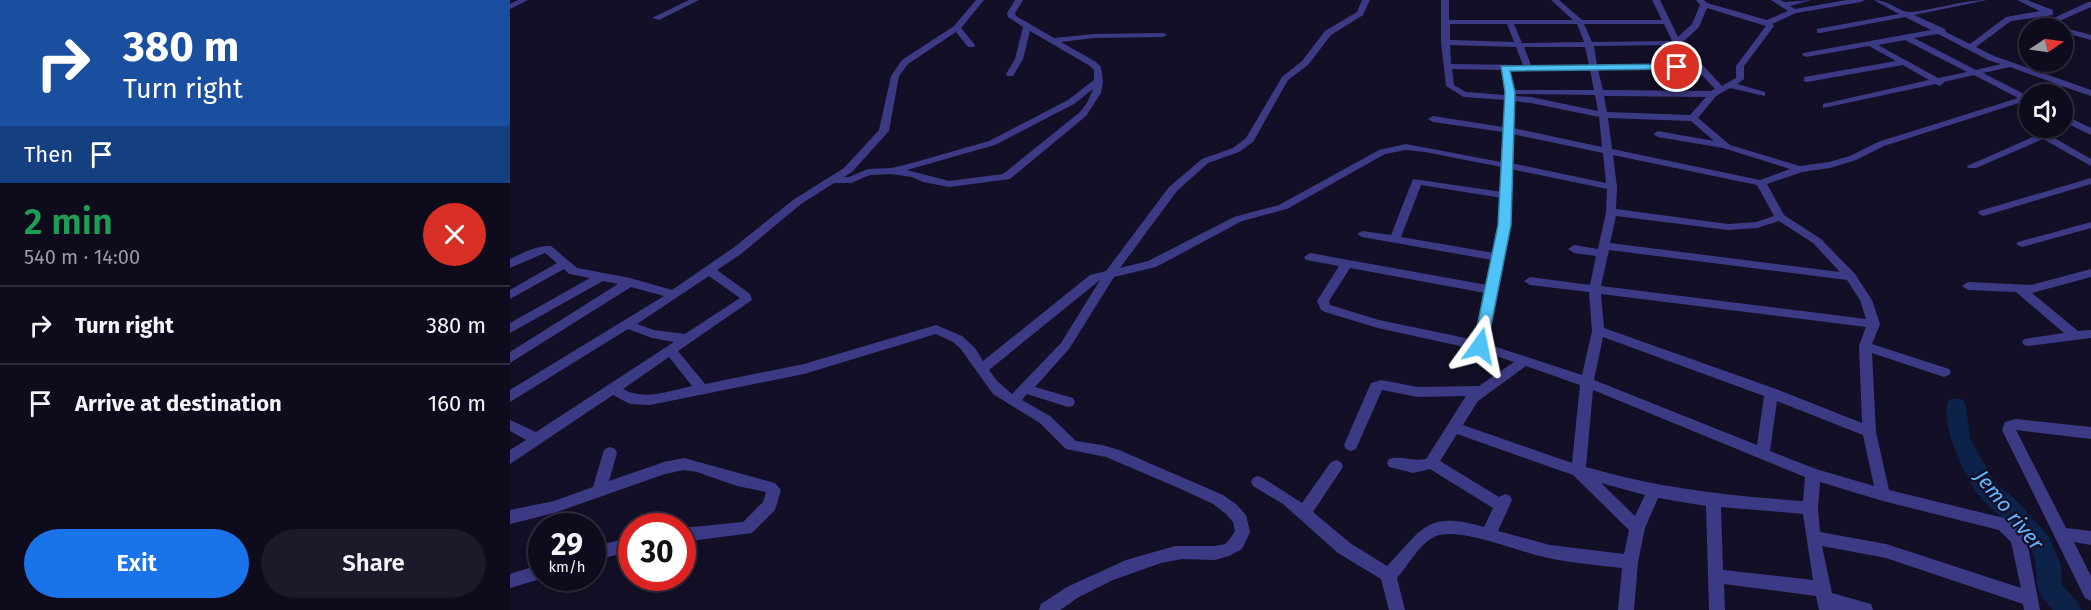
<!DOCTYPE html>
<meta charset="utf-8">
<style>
:root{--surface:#0e0b1c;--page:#1c1929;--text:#f1f3f6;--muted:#9b9ba3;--line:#2e2b3b;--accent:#1a73e8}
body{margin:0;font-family:"Fira Sans",sans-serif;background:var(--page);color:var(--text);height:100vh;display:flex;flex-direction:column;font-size:22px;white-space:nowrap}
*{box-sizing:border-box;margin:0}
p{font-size:20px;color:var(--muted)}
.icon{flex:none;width:33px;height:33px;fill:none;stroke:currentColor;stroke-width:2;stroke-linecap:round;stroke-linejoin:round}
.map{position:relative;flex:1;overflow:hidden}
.details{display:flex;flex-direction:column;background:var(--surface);width:510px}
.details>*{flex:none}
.banner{background:#1a4fa0;color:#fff;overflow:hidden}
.needle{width:39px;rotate:77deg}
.tools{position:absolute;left:1509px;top:18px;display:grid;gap:12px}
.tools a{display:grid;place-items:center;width:54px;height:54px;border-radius:50%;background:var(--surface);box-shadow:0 3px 9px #0003,0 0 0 2px var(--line);font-size:30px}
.speed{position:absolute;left:18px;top:513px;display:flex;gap:12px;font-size:30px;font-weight:700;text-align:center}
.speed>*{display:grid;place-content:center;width:78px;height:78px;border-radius:50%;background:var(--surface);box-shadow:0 3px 9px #0003,0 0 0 2px var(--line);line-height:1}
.speed small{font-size:15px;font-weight:400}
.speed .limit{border:9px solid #d22;background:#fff;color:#111}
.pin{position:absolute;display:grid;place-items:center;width:51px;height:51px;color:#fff;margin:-26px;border:3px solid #fff;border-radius:50%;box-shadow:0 2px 6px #0007}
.me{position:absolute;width:66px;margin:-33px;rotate:12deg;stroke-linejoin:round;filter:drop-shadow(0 0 4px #0008)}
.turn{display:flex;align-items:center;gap:21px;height:126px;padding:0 24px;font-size:27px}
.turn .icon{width:78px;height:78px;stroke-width:2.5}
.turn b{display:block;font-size:42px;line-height:51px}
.then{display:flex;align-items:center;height:57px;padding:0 24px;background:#0003;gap:12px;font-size:22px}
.round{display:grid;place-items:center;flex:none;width:63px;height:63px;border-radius:32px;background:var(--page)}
.headline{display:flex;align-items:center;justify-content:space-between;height:102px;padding:0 24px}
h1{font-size:36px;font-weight:600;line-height:45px;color:#1e9e55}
.primary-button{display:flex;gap:12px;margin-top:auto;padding:12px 24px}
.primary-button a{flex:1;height:69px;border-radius:36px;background:var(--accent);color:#fff;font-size:24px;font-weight:600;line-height:69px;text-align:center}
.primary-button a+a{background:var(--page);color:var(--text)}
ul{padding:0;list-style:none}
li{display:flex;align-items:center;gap:18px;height:78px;padding:0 24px;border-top:2px solid var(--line)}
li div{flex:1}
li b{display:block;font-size:22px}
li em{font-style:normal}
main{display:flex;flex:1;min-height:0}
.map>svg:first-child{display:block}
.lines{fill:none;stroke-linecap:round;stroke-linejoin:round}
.river{fill:#0c2248;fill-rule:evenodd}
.minor{fill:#3d3a85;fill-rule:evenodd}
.route{fill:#4fc3f7;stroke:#337fa1;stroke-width:1.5}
.labels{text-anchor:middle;stroke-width:4.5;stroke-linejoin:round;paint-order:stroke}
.near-water-label{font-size:21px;font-style:italic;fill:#62b6ff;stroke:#130f26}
</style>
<main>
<section class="details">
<div class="banner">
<div class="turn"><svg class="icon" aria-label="right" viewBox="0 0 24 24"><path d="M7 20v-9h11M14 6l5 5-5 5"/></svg><div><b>380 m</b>Turn right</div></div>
<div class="then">Then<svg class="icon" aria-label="arrive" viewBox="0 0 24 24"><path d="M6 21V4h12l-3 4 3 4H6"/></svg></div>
</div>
<div class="headline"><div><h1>2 min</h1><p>540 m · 14:00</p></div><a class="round" style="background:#d93025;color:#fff"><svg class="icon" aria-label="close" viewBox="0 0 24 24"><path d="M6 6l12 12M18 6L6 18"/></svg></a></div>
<ul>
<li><svg class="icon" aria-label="right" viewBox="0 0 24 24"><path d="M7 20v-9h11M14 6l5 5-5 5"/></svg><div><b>Turn right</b></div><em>380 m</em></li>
<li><svg class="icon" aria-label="arrive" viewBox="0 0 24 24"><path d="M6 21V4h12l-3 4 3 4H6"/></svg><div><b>Arrive at destination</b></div><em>160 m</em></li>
</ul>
<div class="primary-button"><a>Exit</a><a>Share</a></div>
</section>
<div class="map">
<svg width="1581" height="610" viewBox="0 0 1581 610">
<rect width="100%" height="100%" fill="#130f26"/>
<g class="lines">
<path class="river" d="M1446,398L1453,400L1456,406L1460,439L1484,481L1508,502L1539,537L1551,565L1552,585L1568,602L1571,610H1543C1538,604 1532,599 1529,592C1524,579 1529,565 1522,551C1510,528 1484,515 1468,494C1455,477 1428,421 1439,400Z"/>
<path class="minor" d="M8,0H18L0,9V4Z
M179,0H189L149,20L142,18Z
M466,0H474L451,28L465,45L464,47H458L446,32L398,64L389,76L379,131L342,172L334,177H339L358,169L381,168L395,165L479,141L558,100L584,80V70L580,66L520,31L513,59L503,76H497L496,74L505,59L513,27L498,17L497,13L505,0H513L505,13L506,16L544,38L584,34L653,33L657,35L653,37L584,38L551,42L586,62L591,67L593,82L591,93L576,116L500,179L439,187L413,182L402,177L381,174L360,175L341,183H324L291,204L231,254L207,270L240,294L242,300L168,351L195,384L294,364L426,325L452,336L465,348L473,361L580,275L596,271L659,187L692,159L723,148L736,138L772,77L792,61L815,31L847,12L852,0H860L853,15L821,35L798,65L778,80L743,142L729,152L698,163L667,191L610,268L638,261L724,217L769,205L869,150L896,144L991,162L993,132L923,122L918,119L923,116L993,127L995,100L954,97L936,86L931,42V0H939V20H1063L1041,0H1049L1072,20H1152L1142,0H1150L1168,37L1182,24L1190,5L1186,0H1194L1197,3L1257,20L1278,11L1261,0H1270L1275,2L1301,0L1280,6L1285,9L1337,0H1355L1351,2L1286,13L1262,24L1264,26L1234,66V79L1227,84L1255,92V96L1220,88L1206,96L1188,118L1220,145L1290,166L1319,162L1340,156L1368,142L1508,98L1464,75L1434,82L1430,86L1426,84L1313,108V104L1419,80L1393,65L1297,82L1294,81V77L1386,61L1359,46L1296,57L1292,55L1293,53L1421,30L1395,17L1310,33H1307V29L1389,14L1364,0C1379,0 1389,12 1400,12C1426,10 1451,0 1477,0L1404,15L1435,29L1436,32L1460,44L1496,17L1530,11L1507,0H1517L1543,10V15L1501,21L1466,47L1484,56L1581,90V96L1552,86L1532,94H1522L1523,92L1544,83L1500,67L1473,73L1516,95L1521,94L1520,103L1515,101L1374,146L1346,160L1320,168L1292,172L1257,184L1274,215L1311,239L1345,274L1362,300L1370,324L1362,344L1439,369L1441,372L1439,375L1434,377L1362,353L1366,432L1379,490L1498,519L1510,529L1517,541L1530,610H1514L1513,604L1376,558L1312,546L1322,593L1361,604L1363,610H1309L1306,596L1214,584L1215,610H1199L1196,506L1148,498L1135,528L1128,562L1124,610H1108L1112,568C1087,565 1062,563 1038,558C1011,553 947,525 924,537C908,545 899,565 887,578L895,610H879L871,579L828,553L773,504L743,486L741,482L743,478L748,476L753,478L792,503L821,462L826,460L831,462L833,466L831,470L803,512L840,543L877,566C913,529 916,510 974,527L983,508L920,469L903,473L879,467L877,463L879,459C890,455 903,462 916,459L956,396L908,397L872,390L846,449L841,451L836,449L834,445L861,383L871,380L908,387L969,386L1004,362L968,350L868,328L815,312L811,310L807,301L829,266L796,260L794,257L800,253L977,285L982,260L852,237L847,234L852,231L881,235L903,179L992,192L991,167L915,152L896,150L875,154L777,209L732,221L646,267L604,277L559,349L525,387L563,398L565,402L563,406L558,407L517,394L512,400L540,416L566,441L592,445L609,450L713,495L727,505L736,515L740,532L732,549L719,556L705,560L672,559L651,563L603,580L569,597L550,610H529L531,604L557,587L616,560L665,546H705L715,544L720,539L725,531L723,522L716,514L703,504L671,489L596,457L556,449L530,423L483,394L450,348L443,342L426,334L294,374L140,405L120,404L103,395L0,464V450L16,440L0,431V420L26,432L164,342L142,338L118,329L0,402V390L154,296L121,287L0,363V352L108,284L93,281L0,333V323L80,278L59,274L54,269L0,299V290L47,263L35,253L0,268V259C13,253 26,245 41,246L67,268L120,278L162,290L223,248L283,200L334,168L369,130L381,76L392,60L444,26ZM1197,8L1256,26L1226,66V78L1212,86L1172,43L1189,27ZM940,24H997L1004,42L940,40ZM1004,24H1067L1074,42L1012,43ZM1074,24H1154L1162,41L1082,42ZM1428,34L1478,60L1491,64L1466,70L1404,38ZM1395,40L1457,72L1428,78L1368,45ZM940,45L1006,47L1013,65L941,64ZM1165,45L1183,64L1087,65L1084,46ZM1014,47H1075L1079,65H1021ZM942,69L991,70L995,95L956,92L944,85ZM1000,70H1080L1084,90H1004ZM1088,70H1187L1205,89L1201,91L1093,90ZM583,89L577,103L570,112L493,174L439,181L397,170L485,145L564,104ZM1004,94L1085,95L1088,111L1021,97L1004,96ZM1094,96L1196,97L1180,115L1097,112ZM1004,101L1021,103L1089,117L1092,147L1003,128ZM1098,118L1181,121L1204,141L1148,131L1143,134L1148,137L1213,148L1280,169L1250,180L1102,149ZM1002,134L1093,153L1096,183L1001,163ZM1103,155L1247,185L1264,216L1246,222L1218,224L1106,209L1107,187ZM1001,169L1097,189L1096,212L1088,249L1064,245L1058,249L1064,253L1086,256L1080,285L1020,277L1014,281L1020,285L1079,292L1082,331L1072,375L977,344L1000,225ZM911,185L992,198L990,225L984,253L891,237ZM1106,216L1218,230L1247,228L1269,221L1303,243L1330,272L1100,243ZM1099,250L1337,280L1350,300L1356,319L1091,286ZM840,268L975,293L965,340L869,320L820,305L819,301ZM199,276L230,298L175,334L144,330L127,324ZM590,280L551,343L502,394L487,381L479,370ZM1091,294L1356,327L1349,346L1352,423L1266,389L1094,328ZM1093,337L1254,396L1247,445L1084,380ZM159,357L182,386C159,391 134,401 113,389ZM1016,366L1070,385L1062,463L953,425L968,401ZM1083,390L1295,477L1293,501C1219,496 1147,488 1076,467ZM1267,401L1353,435L1364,486L1306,469L1260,451ZM947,434L1063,475L1119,530L1114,554L1040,545L988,531L1002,500L1000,496L995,494L989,497L930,461ZM1310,482L1373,501L1489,530L1501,542L1511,588L1376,544L1310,532L1308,508ZM1091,483L1135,495L1125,516ZM1211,507L1293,514L1303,580L1213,570Z
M1578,2H1581V7L1538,26L1531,24Z
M1552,27L1581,35V40L1552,32V28H1548Z
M1552,114L1581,128V135L1552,121Z
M1534,132L1581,159V166L1533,139L1466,168H1458L1457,166Z
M1581,178V184L1477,215L1473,216L1468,213L1469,211Z
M1581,222V228L1512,247L1506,244L1508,242Z
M1581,269V277L1522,293L1568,331L1581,330V338L1518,346L1514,345L1512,342L1514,339L1554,333L1506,292L1458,290L1452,286L1458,282L1521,285Z
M1506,419L1581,427V439L1506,430L1556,528L1581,531V545L1564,542L1581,576V601L1575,598L1492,430L1495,422Z
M100,447L105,449L107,453L99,481L154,462L174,458L265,483L271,490L265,510L242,533L172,542V528L233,522L253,502L256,492L227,486L187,472L174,470L155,474L44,513L0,524V510L44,501L83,487L93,453L95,449Z
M122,537V551L82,561V547Z
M32,564V578H34L0,588V574Z"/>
</g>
<path class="route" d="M1167,64L1170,65V69L1000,71L1005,92L1001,225L977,346L970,351L965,349L963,346L988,225L995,92L991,66Z"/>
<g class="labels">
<g class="near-water-label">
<text transform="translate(1499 510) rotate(51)" y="7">Jemo river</text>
</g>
</g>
</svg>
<div class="tools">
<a><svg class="needle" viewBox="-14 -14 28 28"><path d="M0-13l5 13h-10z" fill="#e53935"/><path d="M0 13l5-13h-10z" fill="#9b9ba3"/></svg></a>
<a><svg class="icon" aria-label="sound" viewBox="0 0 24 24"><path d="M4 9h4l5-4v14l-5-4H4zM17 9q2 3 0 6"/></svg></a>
</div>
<div class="speed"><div>29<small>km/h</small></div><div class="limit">30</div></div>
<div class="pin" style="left:1167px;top:67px;background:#d93025"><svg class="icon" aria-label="arrive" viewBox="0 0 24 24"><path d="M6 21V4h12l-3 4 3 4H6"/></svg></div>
<svg class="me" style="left:970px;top:346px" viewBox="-20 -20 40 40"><path d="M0-17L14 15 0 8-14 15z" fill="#4fc3f7" stroke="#fff" stroke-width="4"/></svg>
</div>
</main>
